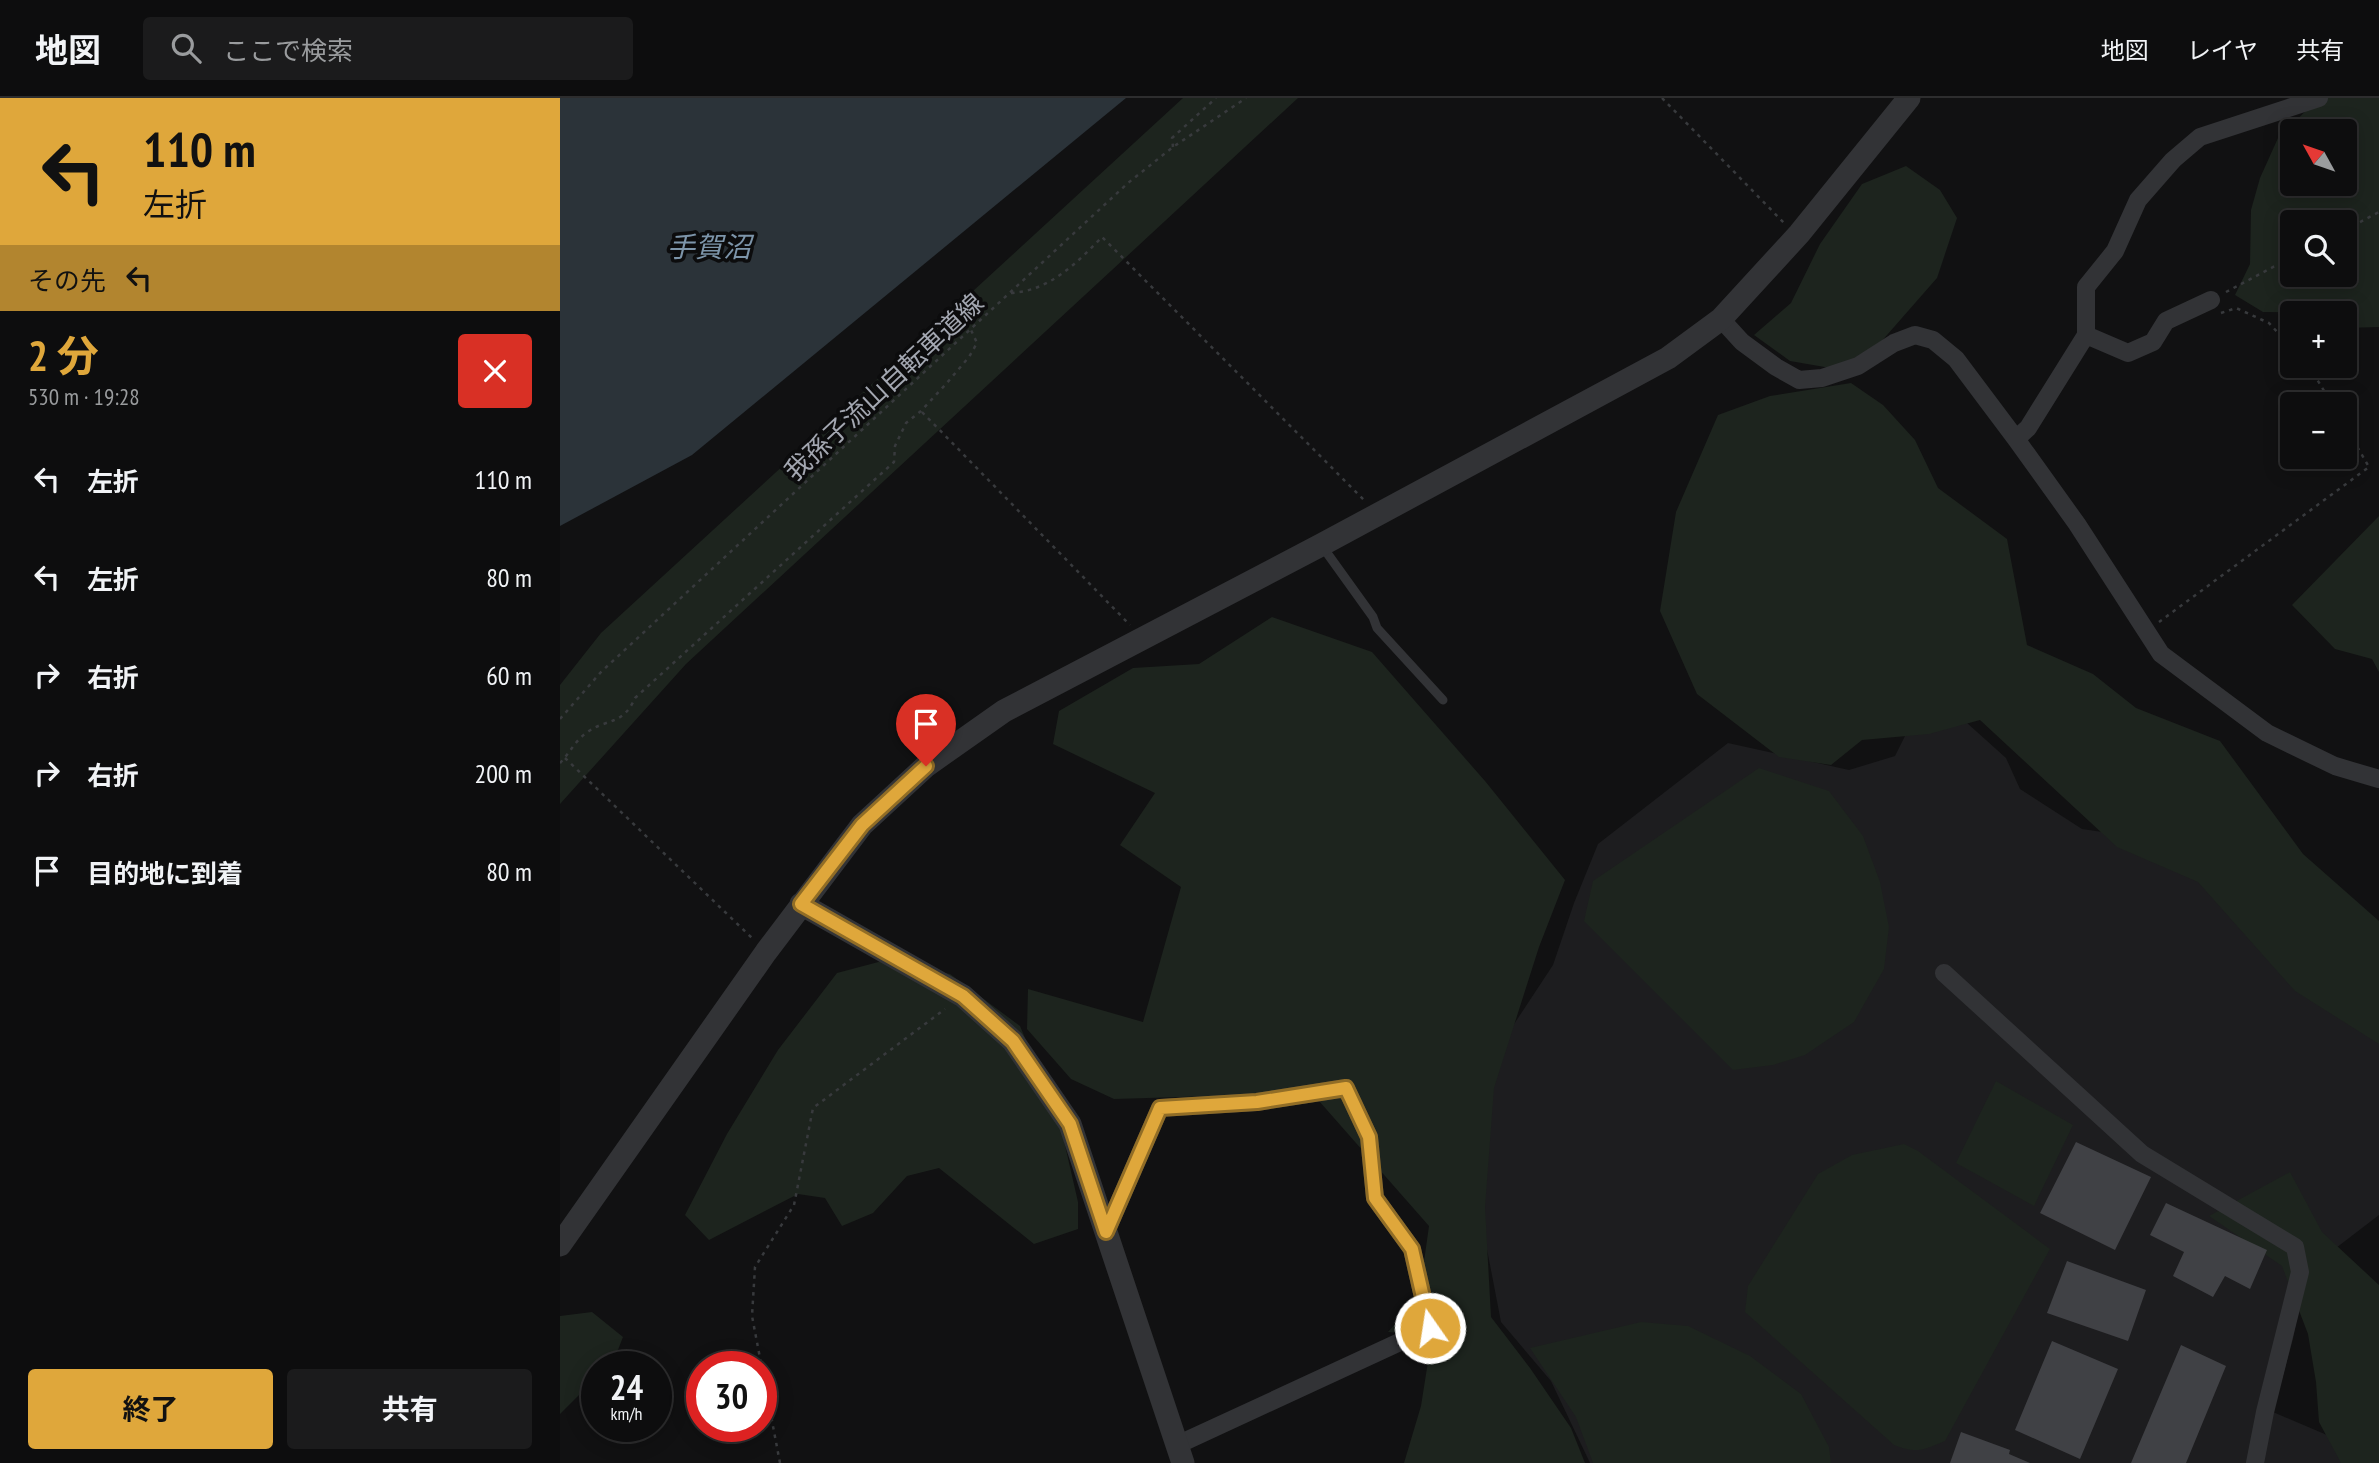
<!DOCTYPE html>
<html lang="ja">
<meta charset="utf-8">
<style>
:root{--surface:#0d0d0e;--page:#1b1b1c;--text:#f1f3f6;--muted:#9a9c9e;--line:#2d2d2e;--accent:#dfa73b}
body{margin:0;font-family:"PT Sans Narrow","Noto Sans JP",sans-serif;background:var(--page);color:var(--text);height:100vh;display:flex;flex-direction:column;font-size:26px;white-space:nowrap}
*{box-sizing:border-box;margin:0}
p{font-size:23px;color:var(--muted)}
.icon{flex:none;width:38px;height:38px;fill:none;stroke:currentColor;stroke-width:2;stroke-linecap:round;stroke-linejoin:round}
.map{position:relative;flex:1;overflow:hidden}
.panel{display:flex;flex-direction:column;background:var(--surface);width:560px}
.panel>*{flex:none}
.top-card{background:#dfa73b;color:#111;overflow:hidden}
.needle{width:46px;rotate:310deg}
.tools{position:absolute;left:1720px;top:21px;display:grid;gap:14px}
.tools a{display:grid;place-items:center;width:77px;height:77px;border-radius:7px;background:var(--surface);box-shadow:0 4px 18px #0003,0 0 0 2px var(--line);font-size:35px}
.speed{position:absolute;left:21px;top:1253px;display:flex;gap:14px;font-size:35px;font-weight:700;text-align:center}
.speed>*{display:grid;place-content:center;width:91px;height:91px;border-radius:50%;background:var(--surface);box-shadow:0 4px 18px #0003,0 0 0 2px var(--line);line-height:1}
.speed small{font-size:18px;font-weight:400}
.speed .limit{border:10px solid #d22;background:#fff;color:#111}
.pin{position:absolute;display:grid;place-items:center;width:60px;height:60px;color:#fff;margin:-72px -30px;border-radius:50% 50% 50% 0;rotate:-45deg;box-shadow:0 0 7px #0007}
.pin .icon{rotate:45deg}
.me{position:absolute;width:77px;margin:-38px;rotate:347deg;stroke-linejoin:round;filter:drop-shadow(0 0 5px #0008)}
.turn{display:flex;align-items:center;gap:24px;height:147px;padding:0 28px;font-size:32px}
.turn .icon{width:91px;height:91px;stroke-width:2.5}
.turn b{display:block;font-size:49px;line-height:60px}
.then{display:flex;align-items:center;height:66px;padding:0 28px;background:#0003;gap:14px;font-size:26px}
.round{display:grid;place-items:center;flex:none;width:74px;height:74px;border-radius:7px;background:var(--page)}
.head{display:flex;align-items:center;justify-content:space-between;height:119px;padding:0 28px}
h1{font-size:42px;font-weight:700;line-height:52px;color:var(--accent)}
.action{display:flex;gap:14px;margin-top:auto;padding:14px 28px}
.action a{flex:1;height:80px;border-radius:7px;background:var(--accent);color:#111;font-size:28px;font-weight:700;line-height:80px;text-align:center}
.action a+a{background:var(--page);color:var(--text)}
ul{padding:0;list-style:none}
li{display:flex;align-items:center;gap:21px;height:98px;padding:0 28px}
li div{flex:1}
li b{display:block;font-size:26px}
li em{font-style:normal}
header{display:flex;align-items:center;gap:42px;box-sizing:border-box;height:98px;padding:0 35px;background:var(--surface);border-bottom:2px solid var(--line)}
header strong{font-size:33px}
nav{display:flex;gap:38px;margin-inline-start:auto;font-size:24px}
.search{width:490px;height:63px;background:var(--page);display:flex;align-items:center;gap:18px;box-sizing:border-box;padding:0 24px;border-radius:7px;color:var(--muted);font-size:26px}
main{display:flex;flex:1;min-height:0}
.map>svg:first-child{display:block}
.built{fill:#1d1d1f}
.green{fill:#1d241e;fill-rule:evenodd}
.water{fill:#2b3339}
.building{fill:#404145}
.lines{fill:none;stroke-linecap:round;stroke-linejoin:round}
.path{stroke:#383a3d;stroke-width:2.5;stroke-dasharray:3.5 5;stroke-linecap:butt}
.service{stroke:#323336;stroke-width:9}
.minor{stroke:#323336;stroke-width:18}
.tertiary{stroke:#323336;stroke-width:23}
.route-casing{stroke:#916d26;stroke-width:18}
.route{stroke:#dfa73b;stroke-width:12}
.labels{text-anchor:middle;stroke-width:7;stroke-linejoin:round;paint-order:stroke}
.street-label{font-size:26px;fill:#a3a7b1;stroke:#0c0c0d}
.water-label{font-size:28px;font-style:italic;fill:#7d95aa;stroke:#0c0c0d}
</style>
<header>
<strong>地図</strong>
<div class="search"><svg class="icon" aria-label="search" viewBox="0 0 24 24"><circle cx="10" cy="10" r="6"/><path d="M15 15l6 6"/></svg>ここで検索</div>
<nav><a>地図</a><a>レイヤ</a><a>共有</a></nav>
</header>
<main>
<section class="panel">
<div class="top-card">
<div class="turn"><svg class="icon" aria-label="left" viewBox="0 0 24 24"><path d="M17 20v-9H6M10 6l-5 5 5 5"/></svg><div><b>110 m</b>左折</div></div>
<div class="then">その先<svg class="icon" aria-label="left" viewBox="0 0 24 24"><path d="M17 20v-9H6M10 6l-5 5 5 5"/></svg></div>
</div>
<div class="head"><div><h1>2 分</h1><p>530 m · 19:28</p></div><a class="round" style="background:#d93025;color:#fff"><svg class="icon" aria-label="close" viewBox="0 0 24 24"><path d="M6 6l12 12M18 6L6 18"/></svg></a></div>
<ul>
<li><svg class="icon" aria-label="left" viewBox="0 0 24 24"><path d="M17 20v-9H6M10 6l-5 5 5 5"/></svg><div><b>左折</b></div><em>110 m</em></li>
<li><svg class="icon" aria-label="left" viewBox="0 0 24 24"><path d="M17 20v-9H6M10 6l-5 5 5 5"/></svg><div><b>左折</b></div><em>80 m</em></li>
<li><svg class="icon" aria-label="right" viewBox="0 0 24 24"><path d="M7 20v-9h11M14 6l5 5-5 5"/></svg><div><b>右折</b></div><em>60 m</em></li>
<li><svg class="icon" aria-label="right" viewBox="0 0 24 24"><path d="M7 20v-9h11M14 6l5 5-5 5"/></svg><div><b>右折</b></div><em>200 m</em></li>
<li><svg class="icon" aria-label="arrive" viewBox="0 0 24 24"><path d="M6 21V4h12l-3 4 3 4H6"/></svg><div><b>目的地に到着</b></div><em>80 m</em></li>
</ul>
<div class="action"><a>終了</a><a>共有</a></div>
</section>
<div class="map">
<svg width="1819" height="1365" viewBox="0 0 1819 1365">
<rect width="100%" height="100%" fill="#111112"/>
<path class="built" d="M1377,598L1446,660L1460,691L1522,731L1577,739L1819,914V1117L1746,1173L1733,1241L1713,1314L1802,1352L1798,1365H1030L991,1283L941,1224L915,1089L927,967L993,867L1014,805L1038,746L1168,645L1289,672L1335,658L1363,602Z"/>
<path class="green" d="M623,0H738L126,566L0,706V587L41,535Z
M1759,0H1819V229L1785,230V215L1703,214L1675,197L1690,166L1691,112L1700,80L1718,40ZM1732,33H1785V86H1732ZM1732,124H1785V177H1732Z
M1346,68L1380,92L1397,120L1377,180L1320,245L1276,271L1230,263L1194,237L1231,205L1260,146L1302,86Z
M1291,285L1323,307L1355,342L1378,390L1447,441L1467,547L1533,576L1576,610L1660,643L1743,756L1819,823V946L1735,893L1638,784L1557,749L1420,622L1369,636L1302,642L1271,667L1219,659L1137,596L1100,513L1116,414L1158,317L1210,298Z
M1819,418V574L1812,561L1775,551L1732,507Z
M712,519L812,554L925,683L1005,782L979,849L934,990L925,1109L931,1219L970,1270L1011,1330L1025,1365H844L861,1308L872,1238L828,1234L859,1199L869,1128L752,995L554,1001L511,981L467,931L468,891L583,924L621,789L560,747L595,695L493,646L499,613L573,570L639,566Z
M1199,670L1269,693L1303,738L1320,784L1329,829L1324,871L1294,924L1245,957L1213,967L1173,972L1024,823L1033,783Z
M326,862L390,876L460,928L499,1021L518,1104V1131L474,1146L379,1070L347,1078L313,1115L282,1128L265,1100L238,1096L149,1142L125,1117L167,1036L218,952L277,875Z
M1436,983L1513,1027L1474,1108L1396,1065Z
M1344,1046L1358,1053L1490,1151L1385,1343C1363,1352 1357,1356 1334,1347L1185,1214L1188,1188L1258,1076L1292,1057Z
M1730,1074L1762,1134L1819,1187V1365H1781L1759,1324L1756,1284L1748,1236L1722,1168L1649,1118Z
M32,1214L63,1239L54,1262L47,1269H37V1279L0,1316V1218Z
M1081,1224L1128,1228L1190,1258L1241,1296L1269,1349L1271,1365H1033L1016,1319L970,1250Z"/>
<path class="water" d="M0,0H566L132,357L0,428Z"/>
<path class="building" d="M1516,1044L1591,1079L1555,1152L1480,1115Z
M1606,1105L1707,1152L1690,1191L1665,1178L1653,1199L1613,1178L1624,1154L1590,1137Z
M1507,1163L1586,1192L1568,1243L1487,1215Z
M1492,1243L1558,1271L1520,1361L1455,1332Z
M1621,1247L1666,1268L1626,1365H1571Z
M1401,1334L1450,1352L1449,1356L1470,1365H1390Z"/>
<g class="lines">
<path class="path" d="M1102,0L1225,126
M613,49L612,40L656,0
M1785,132L1819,114
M1666,194L1732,159
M451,195C489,193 517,165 542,139L805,403
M1661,215L1676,210L1709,225L1732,250
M1749,268L1772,306
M362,314L570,527
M1599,524L1809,369L1785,328
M0,621L41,574L568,85L613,49L686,0
M5,660L192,840
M0,665C9,656 15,643 26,635C46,620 63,628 75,600L334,364L335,348L346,325L361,313L386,286L409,259L417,245L411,232
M220,1365L192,1218L195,1169L234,1107L253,1010L385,911"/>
<path class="service" d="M762,448L813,519L817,530L883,602"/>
<path class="minor" d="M1161,221L1182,244L1216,269L1239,282L1262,280L1298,268L1334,245L1355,237L1373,242L1396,261L1456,341L1517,426L1601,556L1707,635L1775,668L1819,681
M1526,237L1568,255L1593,244L1606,223L1651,202
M1456,341L1468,330L1526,237V189L1555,153L1578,102L1613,62L1640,39L1759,0
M1384,875L1582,1056L1735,1149L1740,1174L1705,1314L1695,1365
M546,1134L600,1010L697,1004L786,990L809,1039L815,1100L852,1151L870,1230L617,1347"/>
<path class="tertiary" d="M241,806L403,898L453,943L510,1026L623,1365
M0,1147L206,854L302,727L366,668L444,613L761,447L1108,260L1161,221L1239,136L1349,0"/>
</g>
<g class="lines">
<defs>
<path id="route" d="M366,668L302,727L241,806L403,898L453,943L510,1026L546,1134L600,1010L697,1004L786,990L809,1039L815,1100L852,1151L870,1230"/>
</defs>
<use href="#route" class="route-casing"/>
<use href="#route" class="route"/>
</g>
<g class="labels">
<g class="street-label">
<text transform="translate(324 289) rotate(-43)" y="9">我孫子流山自転車道線</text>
</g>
<g class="water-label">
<text x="149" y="159">手賀沼</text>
</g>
</g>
</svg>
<div class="tools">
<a><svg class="needle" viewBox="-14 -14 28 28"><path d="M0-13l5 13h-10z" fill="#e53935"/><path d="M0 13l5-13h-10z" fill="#9a9c9e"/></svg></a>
<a><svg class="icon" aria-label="search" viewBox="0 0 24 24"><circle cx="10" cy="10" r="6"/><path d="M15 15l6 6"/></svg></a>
<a>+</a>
<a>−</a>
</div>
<div class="speed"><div>24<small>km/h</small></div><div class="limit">30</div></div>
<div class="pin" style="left:366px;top:668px;background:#d93025"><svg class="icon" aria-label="arrive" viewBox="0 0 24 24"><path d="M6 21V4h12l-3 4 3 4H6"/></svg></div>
<svg class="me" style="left:870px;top:1230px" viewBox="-20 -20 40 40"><circle r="17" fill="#dfa73b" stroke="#fff" stroke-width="3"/><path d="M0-11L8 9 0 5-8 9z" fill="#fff"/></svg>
</div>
</main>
